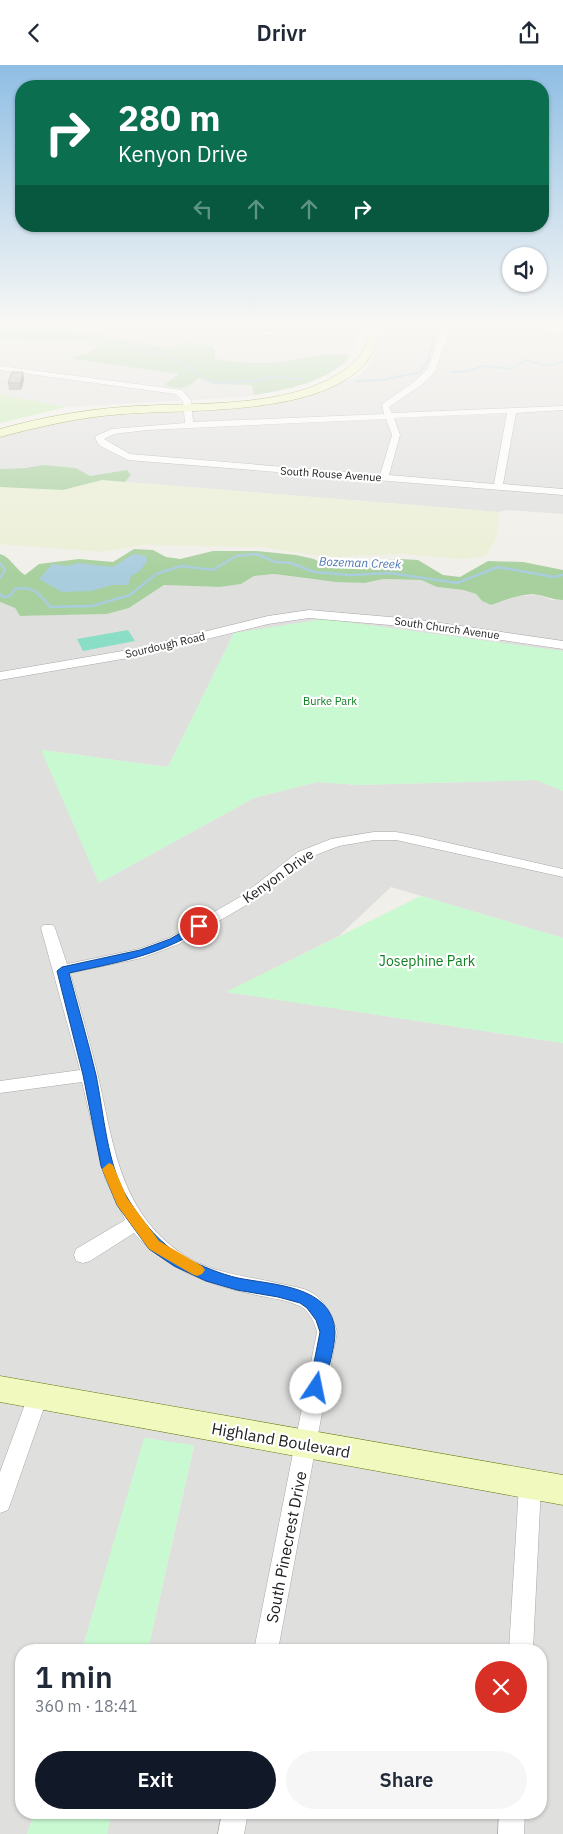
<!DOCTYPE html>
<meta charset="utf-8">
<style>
:root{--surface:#fff;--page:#f6f6f7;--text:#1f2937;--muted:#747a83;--accent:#111827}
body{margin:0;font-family:"IBM Plex Sans",sans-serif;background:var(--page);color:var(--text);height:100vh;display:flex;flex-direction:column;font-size:19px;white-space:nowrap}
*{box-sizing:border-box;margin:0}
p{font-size:16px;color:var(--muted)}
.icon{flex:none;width:28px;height:28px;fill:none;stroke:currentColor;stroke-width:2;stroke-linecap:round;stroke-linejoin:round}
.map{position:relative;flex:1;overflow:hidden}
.sheet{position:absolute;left:15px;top:1579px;width:532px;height:175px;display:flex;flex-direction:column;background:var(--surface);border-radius:20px;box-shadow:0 1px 4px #0004}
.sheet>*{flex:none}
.banner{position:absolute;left:15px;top:15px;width:534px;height:152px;border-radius:20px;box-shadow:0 1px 4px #0004;background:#0b6e4f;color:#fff;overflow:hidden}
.controls{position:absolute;left:502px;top:182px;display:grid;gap:10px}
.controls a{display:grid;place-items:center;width:45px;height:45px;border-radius:50%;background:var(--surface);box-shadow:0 1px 4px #0004;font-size:25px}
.pin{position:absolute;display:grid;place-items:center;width:42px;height:42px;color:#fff;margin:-21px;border:2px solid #fff;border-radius:50%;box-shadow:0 1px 5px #0007}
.me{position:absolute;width:55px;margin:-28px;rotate:11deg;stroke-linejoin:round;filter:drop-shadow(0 0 4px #0008)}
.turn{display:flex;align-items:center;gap:18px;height:105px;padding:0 20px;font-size:22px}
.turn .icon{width:65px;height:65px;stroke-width:2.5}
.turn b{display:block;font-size:35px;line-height:42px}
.lanes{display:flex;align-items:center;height:48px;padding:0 20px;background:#0003;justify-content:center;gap:25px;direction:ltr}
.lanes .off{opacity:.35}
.round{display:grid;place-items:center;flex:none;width:52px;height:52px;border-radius:26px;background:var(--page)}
.head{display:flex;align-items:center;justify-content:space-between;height:85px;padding:0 20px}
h1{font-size:30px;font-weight:600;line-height:38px}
.cta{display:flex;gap:10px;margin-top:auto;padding:10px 20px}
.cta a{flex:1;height:58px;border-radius:30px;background:var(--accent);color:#fff;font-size:20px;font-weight:600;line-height:58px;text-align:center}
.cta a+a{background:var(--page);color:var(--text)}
header{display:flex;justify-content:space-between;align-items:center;height:65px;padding:0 20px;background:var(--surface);font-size:22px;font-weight:600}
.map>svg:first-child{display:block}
.residential{fill:#dfdfde}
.farmland{fill:#ebefd5}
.grass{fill:#c7eab0}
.forest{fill:#a8d09e}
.park{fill:#c8f9d0}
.pitch{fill:#89dec5}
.water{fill:#aacdde}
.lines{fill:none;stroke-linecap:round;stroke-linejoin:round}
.stream-far1{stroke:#aacdde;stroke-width:2}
.stream{stroke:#aacdde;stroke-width:2.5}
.minor-casing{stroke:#a8a8a8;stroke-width:1}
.tertiary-casing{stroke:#a8a8a8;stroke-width:1}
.secondary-casing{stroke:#637a07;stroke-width:1}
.minor{fill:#fff;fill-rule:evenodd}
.tertiary{fill:#fff;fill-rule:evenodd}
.secondary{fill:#f1f9bf;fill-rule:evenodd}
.wall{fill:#a39e98}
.shaded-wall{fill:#85817c}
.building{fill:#beb8b1;stroke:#85817c}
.route{fill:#1a73e8;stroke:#114b97}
.slow{fill:#f59e0b}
.labels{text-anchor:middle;stroke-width:4.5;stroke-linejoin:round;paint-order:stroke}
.far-street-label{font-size:11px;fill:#212121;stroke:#fff}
.far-park-label{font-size:11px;fill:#0e8122;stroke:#fff}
.far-water-label{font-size:12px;font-style:italic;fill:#4e77b1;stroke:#fff}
.street-label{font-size:14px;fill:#212121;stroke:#fff}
.park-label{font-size:14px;fill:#0e8122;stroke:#fff}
.near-street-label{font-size:16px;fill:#212121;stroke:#fff}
</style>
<header><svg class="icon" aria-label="back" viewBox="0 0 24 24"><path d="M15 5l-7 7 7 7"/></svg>Drivr<svg class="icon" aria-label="share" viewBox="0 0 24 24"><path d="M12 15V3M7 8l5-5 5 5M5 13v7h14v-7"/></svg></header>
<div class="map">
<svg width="563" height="1769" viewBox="0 0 563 1769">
<rect width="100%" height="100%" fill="#f1efe9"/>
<path class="residential" d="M0,262H364L346,299L307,318L276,327L244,332L67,342L0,330Z
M386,262H480L563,268V449L507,445L499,447L125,417L131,410L127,405L90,411L76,403L54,401L0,404V372L47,360L91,352L307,329L333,321L361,310L369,300Z
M274,509L309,514L365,518L383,514L421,515L437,522L463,525L476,529L482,536L491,540L518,531L538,530L552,535H563V586L234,568L168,702L42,685L99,818L254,733L317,717L358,720L536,715L563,726V873L391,822L339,871L227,927L563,978V1769H107L112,1748H541V1585H148L194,1381L145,1373L82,1585H21V1748H34L27,1769H0V537L15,543L20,551L107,549L129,543L164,520L220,522L241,519L254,511Z"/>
<path class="farmland" d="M102,415L499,447L497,472L486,491L461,494L402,489L326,492L261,482L144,480L101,487L0,479V422L63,425Z"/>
<path class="grass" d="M0,330L67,342L0,358Z"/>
<path class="forest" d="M0,262L63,263L168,283L186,278L212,281L215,285V294C237,298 267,300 289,296C309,292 329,287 350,291C327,318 288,324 254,330L252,320L214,319L198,313C188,325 178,324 164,320L179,309L73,294L74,291L84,290L98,282L87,276L0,275Z
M44,400L76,403L90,411L127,405L131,410L125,417L102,415L63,425L0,422V404L25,403Z
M134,484L153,485L166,492L180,494L213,486H257L296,490L314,494L328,502H343L363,497L400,494L418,495L443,510L460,512L488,496L523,497L563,505V535C554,535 548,532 539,530C524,527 506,535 491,540L482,536L476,529L463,525L437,522L421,515L383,514L365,518L336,517L274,509L254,511L241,519L220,522L164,520L129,543L107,549L20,551L15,543L0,537V489C11,492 15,504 25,510L39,499L79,494L113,497Z"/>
<path class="park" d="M324,554L563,586V726L536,715L358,720L317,717L254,733L99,818L41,685L168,702L234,568Z
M421,831L563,873V978L226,927Z
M144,1373L194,1380L148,1585H82Z
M34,1748H112L107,1769H27Z"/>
<path class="pitch" d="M128,565L135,576L83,586L77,574Z"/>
<path class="water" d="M133,489L146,491L147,496L140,506L131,511L128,520H112L91,526L62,527L39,514L52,499L67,501L79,498L113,502Z"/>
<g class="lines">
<path class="stream-far1" d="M44,262L122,278L177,294L205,315L219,318L255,316L273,312L301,314
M451,307L469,306L483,301L512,304L525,295L547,301L563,297
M357,316L383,315L420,307L428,296L436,262"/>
<path class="stream" d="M0,498L5,505L0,513
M0,529L3,532L10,531L15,524C34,521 39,528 50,542L92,541L130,530L156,509L181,501L213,505L236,491L257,489L275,497L291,498L314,507L350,510L390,508L457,518L498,502L554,512L563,510"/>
<defs>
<path id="minor" d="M215,262L268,266L305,262L268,270Z
M442,262H450L435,307L420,321L389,342L392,348L563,341V345L516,348L503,419L563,424V430L128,395L100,381L95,373L96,371L112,364L185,358L183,336L176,329L0,305V301L182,325L191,336L193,357L384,349L382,339L414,317L428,304ZM507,348L494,419L389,410L400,370L394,353ZM386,354L392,370L380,410L130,389L104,374L114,369L147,365Z
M518,262L563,263V267L522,264Z
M374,767H396L418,771L563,804V812L396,775H374L339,781L308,793L250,838L179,879L142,893L70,908C80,942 90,977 98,1011C114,1080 119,1147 184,1190C211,1208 246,1211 277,1218C289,1221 304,1222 314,1229C326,1238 333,1252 337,1267L278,1585H254L317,1267C314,1256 309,1244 297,1240C284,1234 267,1233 252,1229C206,1219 166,1204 134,1168L90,1196L83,1198L76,1196L74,1190L76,1184L125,1155L105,1113L82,1017L0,1028V1016L80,1005L41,863L43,860H53L55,863L67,899L139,884L169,873L240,832L298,787L331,774Z
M38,1322L45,1324L48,1331L11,1437L8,1445L0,1448V1407L28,1331L31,1324Z
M530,1411L538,1414L541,1421L533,1585H509L519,1421L522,1414Z
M222,1748H248L244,1769H218Z
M499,1748H525L524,1769H498Z"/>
<path id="tertiary" d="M309,545L413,554L563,576V584L413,562L309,553L268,559L134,592L0,615V607L134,584L268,551Z"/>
<path id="secondary" d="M373,262H383C377,276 373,291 362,302C313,351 189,344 123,349C81,352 41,361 0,372V364C40,353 81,345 123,342C192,336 298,347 353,298C364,289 367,274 373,262Z
M0,1311L563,1410V1440L0,1337Z"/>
</defs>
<use href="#minor" class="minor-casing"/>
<use href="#tertiary" class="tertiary-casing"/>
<use href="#secondary" class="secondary-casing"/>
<use href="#minor" class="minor"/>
<use href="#tertiary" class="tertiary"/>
<use href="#secondary" class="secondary"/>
</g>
<path class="wall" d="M23,307L24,315L21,325H9L8,318Z"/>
<path class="shaded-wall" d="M23,307L24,315L21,325L20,318Z"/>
<path class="building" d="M12,307H23L20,318H8Z"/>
<linearGradient id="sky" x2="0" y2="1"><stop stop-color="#8fbee4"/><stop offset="0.51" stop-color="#f9f8f5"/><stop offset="1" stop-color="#f9f8f5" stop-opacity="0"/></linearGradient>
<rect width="563" height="509" fill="url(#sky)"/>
<path class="route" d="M199,857L205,861L203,863C158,891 119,897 69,908C78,942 88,976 96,1010C104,1049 107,1101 128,1134C143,1158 161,1180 185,1193C202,1201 220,1209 238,1213C272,1220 333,1220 335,1267C335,1283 327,1307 324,1323L322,1328L316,1330L311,1328L309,1323L320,1267L316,1255L307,1243L300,1238L278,1232L237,1225L206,1216L174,1201L149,1184L117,1140L101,1101L83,1010L57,906L62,902L140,885L170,874Z"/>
<path class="slow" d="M109,1098L113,1100L127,1133L159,1176L202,1201L205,1205L202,1209L197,1211L192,1209L149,1184L117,1140L102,1104Z"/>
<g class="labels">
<g class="far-street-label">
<text transform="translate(331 409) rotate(4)" y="4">South Rouse Avenue</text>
<text transform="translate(447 563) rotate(8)" y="4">South Church Avenue</text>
<text transform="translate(165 580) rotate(-13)" y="4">Sourdough Road</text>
</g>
<g class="far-park-label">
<text x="330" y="640">Burke Park</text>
</g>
<g class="far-water-label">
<text transform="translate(360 498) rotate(2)" y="4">Bozeman Creek</text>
</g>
<g class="street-label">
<text transform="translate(278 811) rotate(-35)" y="5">Kenyon Drive</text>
</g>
<g class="park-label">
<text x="427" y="901">Josephine Park</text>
</g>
<g class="near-street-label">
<text transform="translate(281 1375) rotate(10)" y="6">Highland Boulevard</text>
<text transform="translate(286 1482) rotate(-79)" y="6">South Pinecrest Drive</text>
</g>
</g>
</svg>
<div class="controls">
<a><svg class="icon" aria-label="sound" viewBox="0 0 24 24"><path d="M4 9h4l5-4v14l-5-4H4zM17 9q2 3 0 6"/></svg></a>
</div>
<div class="pin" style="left:199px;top:861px;background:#d93025"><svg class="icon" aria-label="arrive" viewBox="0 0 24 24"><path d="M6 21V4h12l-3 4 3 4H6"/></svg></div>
<svg class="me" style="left:316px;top:1323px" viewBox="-20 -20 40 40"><circle r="19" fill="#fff"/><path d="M0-13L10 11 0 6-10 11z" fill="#1a73e8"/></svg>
<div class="banner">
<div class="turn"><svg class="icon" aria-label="right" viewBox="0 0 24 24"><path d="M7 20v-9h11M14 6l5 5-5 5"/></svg><div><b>280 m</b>Kenyon Drive</div></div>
<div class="lanes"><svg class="icon off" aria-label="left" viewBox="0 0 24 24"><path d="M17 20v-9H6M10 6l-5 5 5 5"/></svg><svg class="icon off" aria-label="ahead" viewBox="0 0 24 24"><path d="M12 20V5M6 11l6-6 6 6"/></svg><svg class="icon off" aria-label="ahead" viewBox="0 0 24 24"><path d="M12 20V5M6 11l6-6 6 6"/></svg><svg class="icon" aria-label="right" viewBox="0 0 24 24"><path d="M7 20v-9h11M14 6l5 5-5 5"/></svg></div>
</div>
<section class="sheet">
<div class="head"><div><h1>1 min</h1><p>360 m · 18:41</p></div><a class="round" style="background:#d93025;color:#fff"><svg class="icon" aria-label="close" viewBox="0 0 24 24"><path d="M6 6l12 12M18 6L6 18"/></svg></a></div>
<div class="cta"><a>Exit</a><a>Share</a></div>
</section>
</div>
